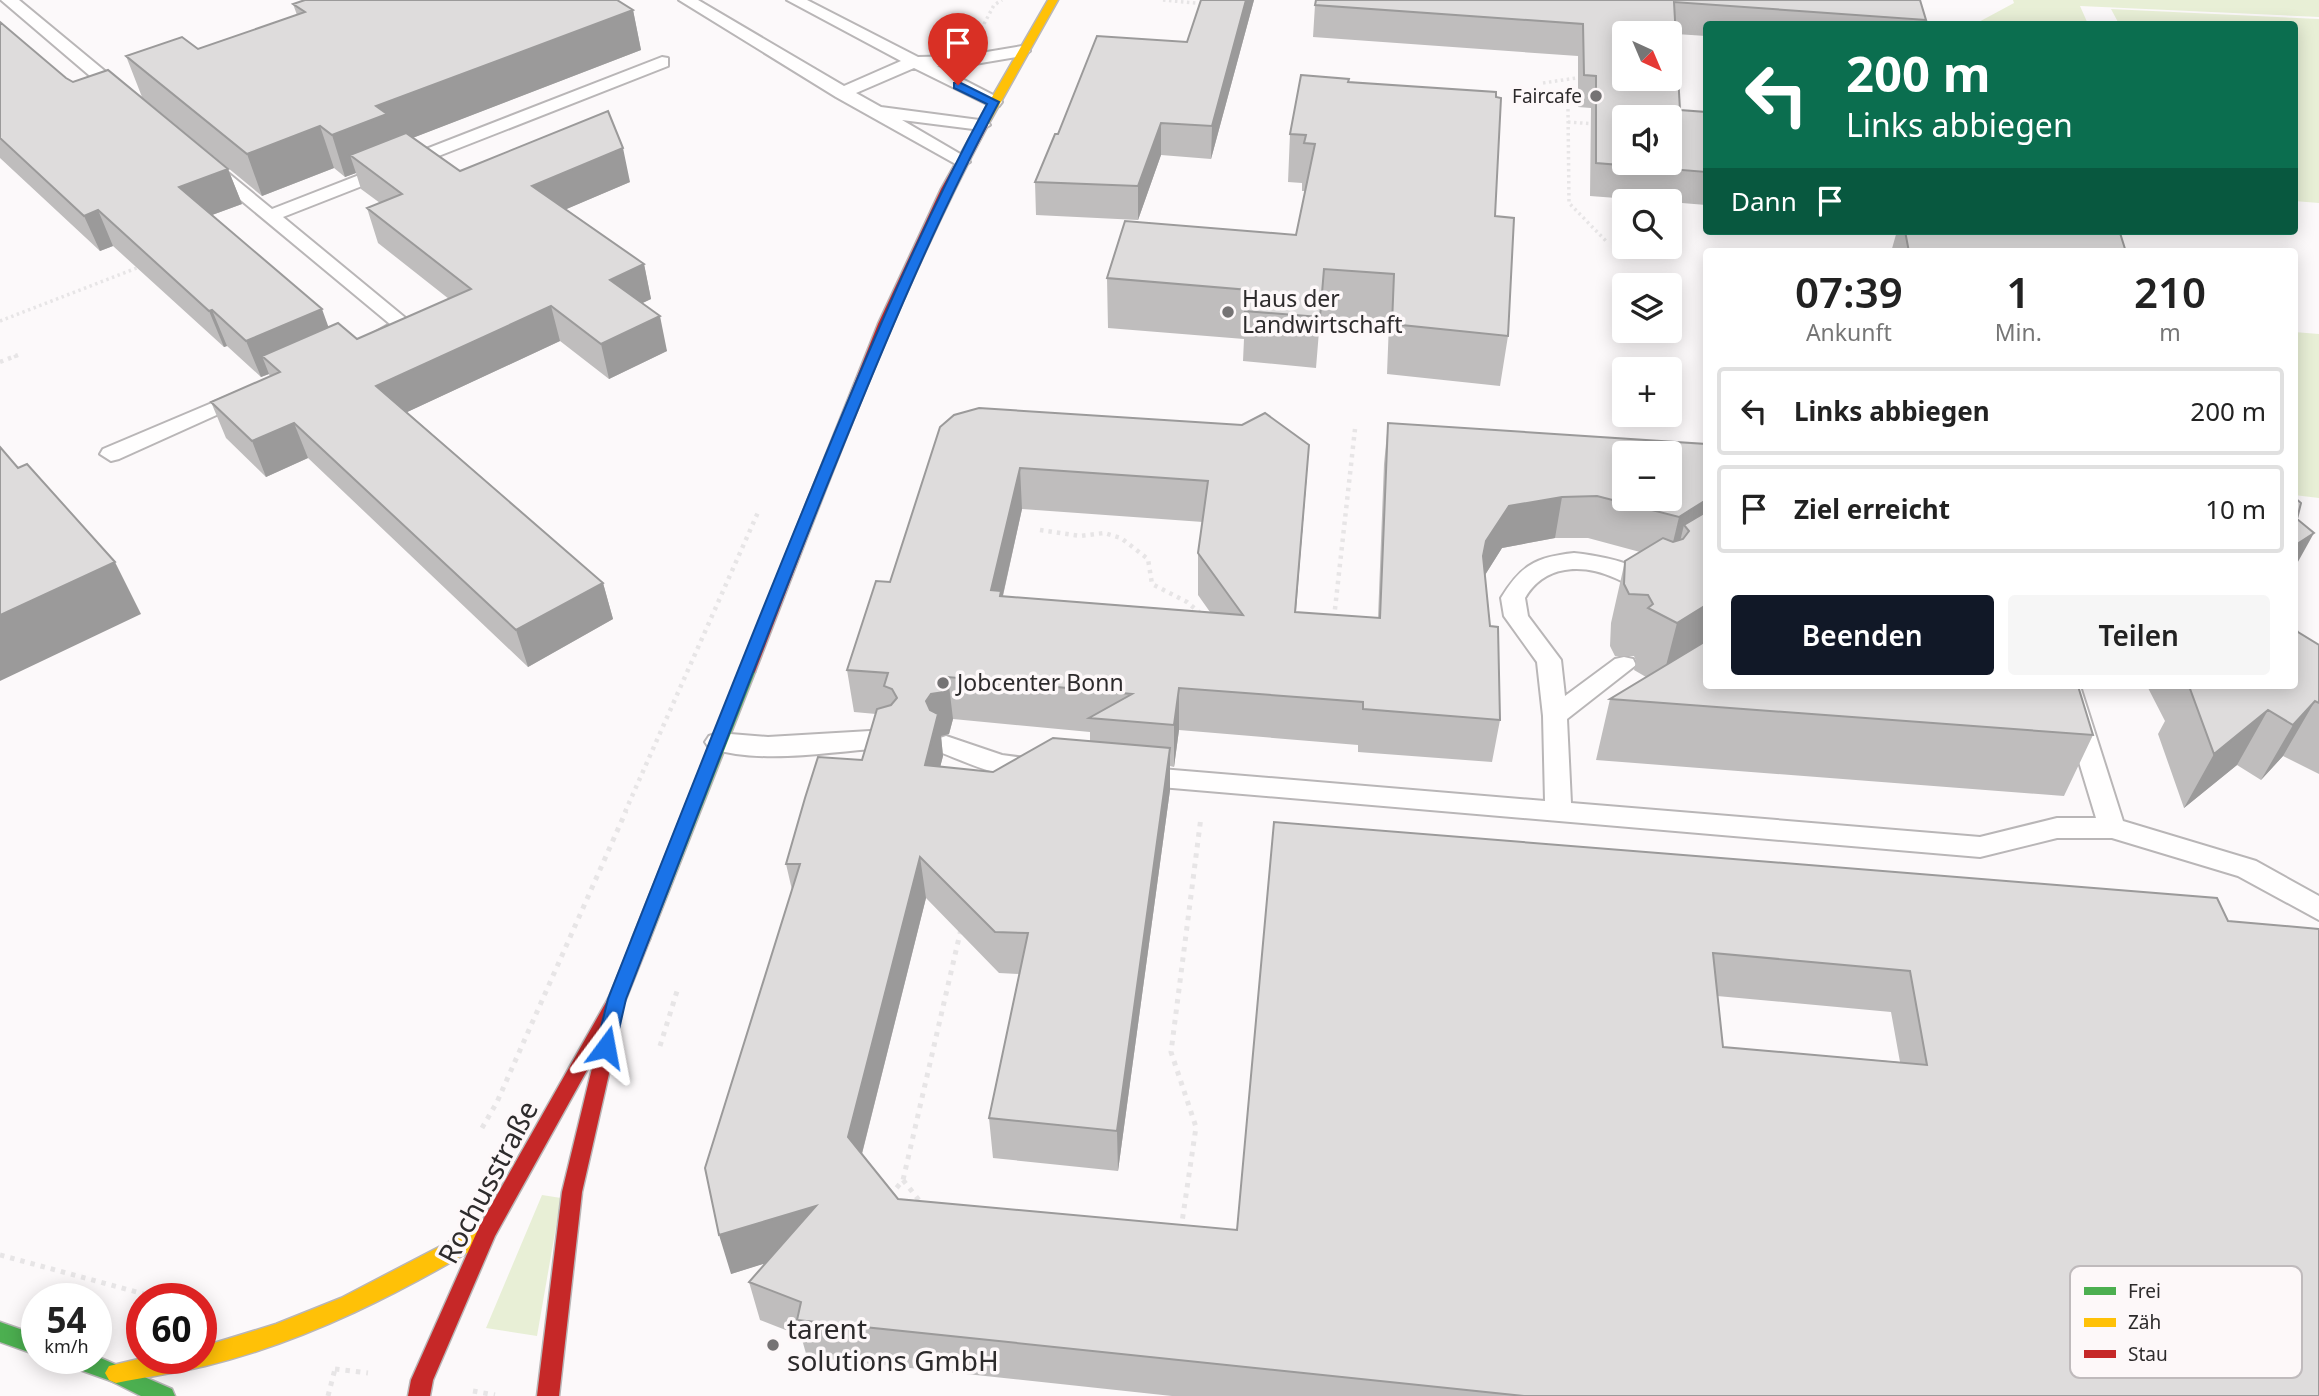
<!DOCTYPE html>
<html lang="de">
<meta charset="utf-8">
<style>
:root{--surface:#fff;--page:#f6f6f6;--text:#222;--muted:#767676;--line:#e0e0e0;--accent:#111827}
body{margin:0;font-family:"Noto Sans",sans-serif;background:var(--page);color:var(--text);height:100vh;display:flex;flex-direction:column;font-size:26px;white-space:nowrap}
*{box-sizing:border-box;margin:0}
p{font-size:23px;color:var(--muted)}
.icon{flex:none;width:38px;height:38px;fill:none;stroke:currentColor;stroke-width:2;stroke-linecap:round;stroke-linejoin:round}
.map{position:relative;flex:1;overflow:hidden}
.panel{position:absolute;left:1703px;top:248px;width:595px;height:441px;display:flex;flex-direction:column;background:var(--surface);border-radius:7px;box-shadow:0 4px 18px #0003}
.panel>*{flex:none}
.banner{position:absolute;left:1703px;top:21px;width:595px;height:214px;border-radius:7px;box-shadow:0 4px 18px #0003;background:#0b6e4f;color:#fff;overflow:hidden}
.needle{width:46px;rotate:136deg}
.fabs{position:absolute;left:1612px;top:21px;display:grid;gap:14px}
.fabs a{display:grid;place-items:center;width:70px;height:70px;border-radius:7px;background:var(--surface);box-shadow:0 4px 18px #0003;font-size:35px}
.speed{position:absolute;left:21px;top:1283px;display:flex;gap:14px;font-size:35px;font-weight:700;text-align:center}
.speed>*{display:grid;place-content:center;width:91px;height:91px;border-radius:50%;background:var(--surface);box-shadow:0 4px 18px #0003;line-height:1}
.speed small{font-size:18px;font-weight:400}
.speed .limit{border:10px solid #d22;background:#fff;color:#111}
.pin{position:absolute;display:grid;place-items:center;width:60px;height:60px;color:#fff;margin:-72px -30px;border-radius:50% 50% 50% 0;rotate:-45deg;box-shadow:0 0 7px #0007}
.pin .icon{rotate:45deg}
.me{position:absolute;width:77px;margin:-38px;rotate:13deg;stroke-linejoin:round;filter:drop-shadow(0 0 5px #0008)}
.turn{display:flex;align-items:center;gap:24px;height:147px;padding:0 28px;font-size:32px}
.turn .icon{width:91px;height:91px;stroke-width:2.5}
.turn b{display:block;font-size:49px;line-height:60px}
.then{display:flex;align-items:center;height:66px;padding:0 28px;background:#0003;gap:14px;font-size:26px}
.eta{display:flex;justify-content:space-evenly;align-items:center;height:119px;text-align:center}
.eta b{font-size:42px;font-weight:600;line-height:49px}
.cta{display:flex;gap:14px;margin-top:auto;padding:14px 28px}
.cta a{flex:1;height:80px;border-radius:7px;background:var(--accent);color:#fff;font-size:28px;font-weight:600;line-height:80px;text-align:center}
.cta a+a{background:var(--page);color:var(--text)}
ul{padding:0;list-style:none}
li{display:flex;align-items:center;gap:21px;height:88px;margin:0 14px 10px;padding:0 14px;border:4px solid var(--line);border-radius:7px}
li div{flex:1}
li b{display:block;font-size:26px}
li em{font-style:normal}
.map>svg:first-child{display:block}
.green{fill:#e8efd6}
.lines{fill:none;stroke-linecap:round;stroke-linejoin:round}
.lane-casing{stroke:#b9b6b7;stroke-width:4}
.fast-casing{stroke:#b9b6b7;stroke-width:3}
.slow-casing{stroke:#b9b6b7;stroke-width:3}
.jam-casing{stroke:#b9b6b7;stroke-width:3}
.path-far2{stroke:#e7e5e6;stroke-width:3.5;stroke-dasharray:2.5 3.5;stroke-linecap:butt}
.path-far1{stroke:#e7e5e6;stroke-width:4.5;stroke-dasharray:3.5 5;stroke-linecap:butt}
.path{stroke:#e7e5e6;stroke-width:5;stroke-dasharray:4.5 6;stroke-linecap:butt}
.lane{fill:#fffefe;fill-rule:evenodd}
.fast{fill:#4caf50;fill-rule:evenodd}
.slow{fill:#ffc107;fill-rule:evenodd}
.jam{fill:#c62828;fill-rule:evenodd}
.wall{fill:#bfbdbd;fill-rule:evenodd}
.shaded-wall{fill:#9b9a9a}
.building{fill:#dedcdc;stroke:#9b9a9a;stroke-width:2;fill-rule:evenodd}
.route{fill:#1a73e8;stroke:#114b97;stroke-width:2}
.poi-dot{fill:#757374;stroke:#fdf8f9;stroke-width:2.5}
.labels{text-anchor:middle;stroke-width:7;stroke-linejoin:round;paint-order:stroke}
.far-poi-label{font-size:19px;fill:#2d2b2c;stroke:#fdf8f9;text-anchor:end}
.poi-label{font-size:23px;fill:#2d2b2c;stroke:#fdf8f9;text-anchor:start}
.near-street-label{font-size:28px;fill:#2d2b2c;stroke:#fdf8f9}
.near-poi-label{font-size:28px;fill:#2d2b2c;stroke:#fdf8f9;text-anchor:start}
.key{fill:#fdf8f9;stroke:#bfbabc;stroke-width:2}
.key-label{font-size:19px;fill:#2d2b2c}
</style>
<div class="map">
<svg width="2319" height="1396" viewBox="0 0 2319 1396">
<rect width="100%" height="100%" fill="#fcf9fa"/>
<path class="green" d="M2013,0H2319V17L2080,6L2088,24H1975L2014,3Z
M2111,9L2319,19V203L2294,201V24H2119Z
M2294,332L2319,334V498L2294,495Z
M542,1195L561,1198L537,1336L486,1328Z"/>
<g class="lines">
<defs>
<path id="lane" d="M1,0H19L129,91L131,95L129,99H117Z
M679,0H698L844,86L901,61L787,0H807L918,57L963,56L1022,46L1030,51L1022,56L963,66H937L999,98L1002,102L999,106L993,107L914,68L856,93L881,107L987,121L990,125L981,130L902,120L967,158L970,162L961,167L836,97Z
M662,57L668,58V66L283,217L414,325L411,329L381,341L371,335L390,324L201,167L204,163H216L272,209Z
M245,389L252,391L255,395L252,399L119,459L111,461L100,454L103,449Z
M1574,553C1600,556 1646,563 1661,587L1657,592L1649,595C1637,591 1627,583 1615,578C1582,563 1544,565 1525,598L1528,616L1561,660L1565,696L1615,659L1624,657L1633,659L1636,665L1567,719L1571,803L1980,837L2057,818H2096L2056,686H2080L2123,821L2256,861L2319,896V920L2238,876L2112,838H2057L1980,857L1137,785L1128,783L1124,776L1128,769L1137,767L1545,801L1543,716L1537,662L1504,616L1501,598C1521,565 1536,557 1574,553Z
M887,730L896,733L900,739L896,745L887,748C831,751 764,765 709,748L705,742L709,736L718,733L768,737Z
M946,736L1002,755L1047,761L1051,768L1047,775C1012,785 969,763 937,751L933,745L937,739Z"/>
<path id="fast" d="M747,667L755,672L650,939L647,944L641,946L635,944L632,939L739,672Z
M0,1322L37,1335V1355L0,1342Z
M96,1356L172,1389L175,1396H141L111,1381L66,1365L62,1358Z"/>
<path id="slow" d="M1048,0H1058L988,125L978,127L976,125Z
M487,1222L494,1225L497,1231L494,1237C404,1291 308,1341 205,1366C176,1373 146,1377 116,1383L109,1380L105,1373L109,1366L143,1358H201V1347L276,1324L341,1298Z"/>
<path id="jam" d="M978,123L988,125C894,301 827,487 755,672L747,677L742,676L739,672L878,324L941,189Z
M641,932L647,934L650,939L626,999L606,1036L614,1038L616,1043L582,1192L559,1396H537L562,1192L595,1056L495,1236L433,1380L430,1396H408L411,1380L480,1225L609,997L635,934Z"/>
</defs>
<use href="#lane" class="lane-casing"/>
<use href="#fast" class="fast-casing"/>
<use href="#slow" class="slow-casing"/>
<use href="#jam" class="jam-casing"/>
<path class="path-far2" d="M1163,0L1205,4
M984,24L994,5L1002,0
M1543,83L1583,77
M1568,109L1569,203L1607,242
M1568,122L1595,124
M0,321L142,266
M14,357L18,355"/>
<path class="path-far1" d="M0,362L18,355
M1040,530L1080,536L1104,533L1121,538L1148,559L1152,584L1187,602L1200,613
M1334,618L1355,429
M625,812L759,510"/>
<path class="path" d="M660,1046L678,988
M482,1128L497,1102L626,811
M903,1180L922,1204
M890,1196L903,1180L961,929
M1181,1229L1196,1127L1171,1052L1201,817
M0,1255L159,1298
M335,1369L368,1373
M473,1391L495,1395
M328,1396L335,1369"/>
<use href="#lane" class="lane"/>
<use href="#fast" class="fast"/>
<use href="#slow" class="slow"/>
<use href="#jam" class="jam"/>
</g>
<path class="wall" d="M1201,0H1254L1211,159L1161,155L1138,220L1036,215L1035,182L1058,134L1187,42Z
M1920,0L1926,20L1924,24H1706V36L1676,34L1680,110L1706,112V205L1670,202V201H1656L1590,196L1591,108L1578,107V56L1313,37L1315,5Z
M293,4L633,10L641,50L412,138L460,171L630,182L566,209L644,264L651,299L642,303L667,351L609,379L560,341L407,412L603,583L613,619L528,667L308,458L266,477L226,438L211,402L270,377L269,374L261,377L227,346L224,347L113,246L100,251L0,158V22L66,78L228,169L242,204L212,215L329,327L357,339L449,299L378,243L367,208L380,203L361,189L356,173L345,177L334,168L262,196L142,97L126,56L198,49L297,15Z
M1349,82L1495,216L1508,336L1500,386L1387,374L1389,323L1320,319L1316,368L1243,361L1244,339L1108,328L1107,278L1296,235L1305,191H1302V183L1288,182L1290,134Z
M1897,231H2093L2126,252H1891Z
M1388,423L1706,444V686L2093,735L2064,796L1596,760L1610,699L1646,677L1634,670L1636,661L1634,656H1615L1610,646L1611,623L1625,561L1640,552L1588,538H1555L1502,548L1485,575L1500,720L1492,762L1358,752V745L1179,730L1174,767L1170,766V790L1118,1171L993,1158L989,1118L1019,974L999,973L926,898L862,1154L898,1199L1237,1230L1274,822L2217,898L2319,1396H1172L807,1357L801,1336L760,1320L749,1282L765,1263L731,1274L792,890L786,864L862,760L876,714L854,712L847,670L890,582L940,427L1309,445L1296,612L1378,618L1384,464ZM1022,509L1203,522L1198,553V595L1210,612L1003,596ZM953,719L1090,732V741L993,772L940,767L943,756L941,736L949,734ZM1717,996L1891,1012L1900,1062L1723,1047Z
M2298,632L2319,645V774L2283,756L2261,780L2237,765L2184,808L2158,734L2165,721L2147,686H2294Z"/>
<path class="shaded-wall" d="M1246,0H1254L1211,159L1212,126Z
M633,10L641,50L397,144L350,155L356,173L345,177L332,135L376,106Z
M1161,123V155L1138,220V186Z
M320,126L334,168L262,196L247,154Z
M623,148L630,182L541,220L532,186Z
M228,169L242,204L193,222L179,187Z
M98,210L113,246L100,251L84,216Z
M644,264L651,299L618,315L610,280Z
M551,306L560,341L388,421L376,386Z
M322,309L335,345L262,356L269,374L261,377L246,341Z
M212,310L227,346L224,347L209,311Z
M660,316L667,351L609,379L601,344Z
M294,423L308,458L266,477L252,441Z
M1309,445L1306,486L1292,654L1295,612Z
M1020,468L1022,509L1002,599L991,590Z
M1562,497L1555,538L1502,548L1480,583L1483,556L1486,541L1509,506Z
M1706,500V536L1689,531L1684,525L1677,554L1669,559L1679,517Z
M2314,533L2294,569V546Z
M115,562L141,614L0,681V615Z
M603,583L613,619L528,667L516,630Z
M1706,605V657L1661,685L1677,623Z
M948,677L953,719L949,734L941,736L943,756L930,807L925,765L926,701Z
M1179,688V730L1174,767V725Z
M2315,701L2283,756L2261,780L2293,725Z
M2268,710L2237,765L2184,808L2214,754Z
M1170,748V790L1118,1171L1117,1131Z
M920,857L926,898L856,1177L848,1137Z
M816,1206L825,1245L731,1274L719,1235Z"/>
<path class="building" d="M305,0H617L633,10L376,106L387,114L332,135L320,126L247,154L126,56L182,37L198,49L305,12L293,4Z
M1201,0H1246L1212,126L1161,123L1138,186L1035,182L1055,134H1058L1097,36L1187,42Z
M1316,0H1920L1926,20L1674,2L1680,110L1706,112V172L1596,163V76L1584,75L1583,24L1315,5ZM1624,33H1670V79H1624ZM1624,117H1670V163H1624Z
M0,22L66,78L73,82L108,70L228,169L179,187L322,309L246,341L212,310L209,311L98,210L84,216L0,138Z
M1301,75L1349,79L1348,82L1496,92V97L1501,98L1495,216L1514,218L1508,336L1392,324L1394,274L1324,269L1320,317L1245,311L1249,290L1107,278L1125,221L1296,235L1315,144L1304,143L1306,135L1290,134Z
M608,111L623,148L532,186L644,264L610,280L660,316L601,344L551,306L376,386L603,583L516,630L294,423L252,441L211,402L280,372L262,356L338,323L357,339L471,289L367,208L402,194L350,155L406,133L460,171Z
M1905,231H2093L2120,233L2126,252H1909Z
M979,408L1242,425L1265,413L1309,445L1295,612L1380,618L1388,423L1706,444V500L1679,517L1597,496L1562,497L1509,506L1486,541L1483,556L1490,626L1498,627L1500,720L1363,709V702L1179,688L1174,725L1089,718L1132,694L948,677L944,692L931,694L926,701L930,710L938,714L925,765L993,772L1053,738L1170,748L1117,1131L989,1118L1028,933L995,932L920,857L848,1137L898,1199L1237,1230L1274,822L2217,898L2228,921L2319,929V1396H1524L797,1320L801,1302L749,1282L816,1206L719,1235L705,1168L800,864H786L805,798L818,757L862,760L877,709L891,705L897,698L892,689L884,686L888,673L847,670L876,581L890,582L940,427L954,415ZM1624,453H1670V499H1624ZM1020,468L1208,481L1198,553L1243,615L1000,596L1001,591L991,590ZM1713,953L1910,971L1927,1065L1723,1047Z
M0,447L18,468L27,464L115,562L0,615Z
M2294,497L2301,503L2297,519L2314,533L2294,546Z
M1706,512V605L1677,623L1648,608L1653,604L1648,595L1629,594L1624,584L1625,561L1663,538L1673,542L1683,539L1689,531L1684,525Z
M2294,626L2298,632L2319,645V703L2315,701L2293,725L2268,710L2214,754L2189,686H2294Z
M1706,641V686H2078L2093,735L1610,699Z"/>
<path class="route" d="M954,83H961L999,102C932,227 879,357 826,488C758,657 692,829 626,999L615,1047L612,1053H599L596,1047L608,999C675,829 742,658 812,488C865,358 920,228 987,104L954,88Z"/>
<g class="poi-dot">
<circle cx="1596" cy="96" r="7"/>
<circle cx="1228" cy="312" r="7"/>
<circle cx="943" cy="683" r="7"/>
<circle cx="773" cy="1345" r="7"/>
</g>
<g class="labels">
<g class="far-poi-label">
<text x="1582" y="103">Faircafe</text>
</g>
<g class="poi-label">
<text x="1242" y="307">Haus der<tspan x="1242" dy="26">Landwirtschaft</tspan></text>
<text x="957" y="691">Jobcenter Bonn</text>
</g>
<g class="near-street-label">
<text transform="translate(488 1182) rotate(-62)" y="10">Rochusstraße</text>
</g>
<g class="near-poi-label">
<text x="787" y="1339">tarent<tspan x="787" dy="32">solutions GmbH</tspan></text>
</g>
</g>
<rect x="2070" y="1266" width="232" height="112" rx="10" class="key"/>
<rect x="2084" y="1287" width="32" height="8" fill="#4caf50"/>
<rect x="2084" y="1318" width="32" height="9" fill="#ffc107"/>
<rect x="2084" y="1350" width="32" height="8" fill="#c62828"/>
<g class="key-label">
<text x="2128" y="1298">Frei</text>
<text x="2128" y="1329">Zäh</text>
<text x="2128" y="1361">Stau</text>
</g>
</svg>
<div class="fabs">
<a><svg class="needle" viewBox="-14 -14 28 28"><path d="M0-13l5 13h-10z" fill="#e53935"/><path d="M0 13l5-13h-10z" fill="#767676"/></svg></a>
<a><svg class="icon" aria-label="sound" viewBox="0 0 24 24"><path d="M4 9h4l5-4v14l-5-4H4zM17 9q2 3 0 6"/></svg></a>
<a><svg class="icon" aria-label="search" viewBox="0 0 24 24"><circle cx="10" cy="10" r="6"/><path d="M15 15l6 6"/></svg></a>
<a><svg class="icon" aria-label="layers" viewBox="0 0 24 24"><path d="M12 4l9 5-9 5-9-5zM3 14l9 5 9-5"/></svg></a>
<a>+</a>
<a>−</a>
</div>
<div class="speed"><div>54<small>km/h</small></div><div class="limit">60</div></div>
<div class="pin" style="left:958px;top:85px;background:#d93025"><svg class="icon" aria-label="arrive" viewBox="0 0 24 24"><path d="M6 21V4h12l-3 4 3 4H6"/></svg></div>
<svg class="me" style="left:606px;top:1047px" viewBox="-20 -20 40 40"><path d="M0-17L14 15 0 8-14 15z" fill="#1a73e8" stroke="#fff" stroke-width="4"/></svg>
<div class="banner">
<div class="turn"><svg class="icon" aria-label="left" viewBox="0 0 24 24"><path d="M17 20v-9H6M10 6l-5 5 5 5"/></svg><div><b>200 m</b>Links abbiegen</div></div>
<div class="then">Dann<svg class="icon" aria-label="arrive" viewBox="0 0 24 24"><path d="M6 21V4h12l-3 4 3 4H6"/></svg></div>
</div>
<section class="panel">
<div class="eta">
<div><b>07:39</b><p>Ankunft</p></div>
<div><b>1</b><p>Min.</p></div>
<div><b>210</b><p>m</p></div>
</div>
<ul>
<li><svg class="icon" aria-label="left" viewBox="0 0 24 24"><path d="M17 20v-9H6M10 6l-5 5 5 5"/></svg><div><b>Links abbiegen</b></div><em>200 m</em></li>
<li><svg class="icon" aria-label="arrive" viewBox="0 0 24 24"><path d="M6 21V4h12l-3 4 3 4H6"/></svg><div><b>Ziel erreicht</b></div><em>10 m</em></li>
</ul>
<div class="cta"><a>Beenden</a><a>Teilen</a></div>
</section>
</div>
